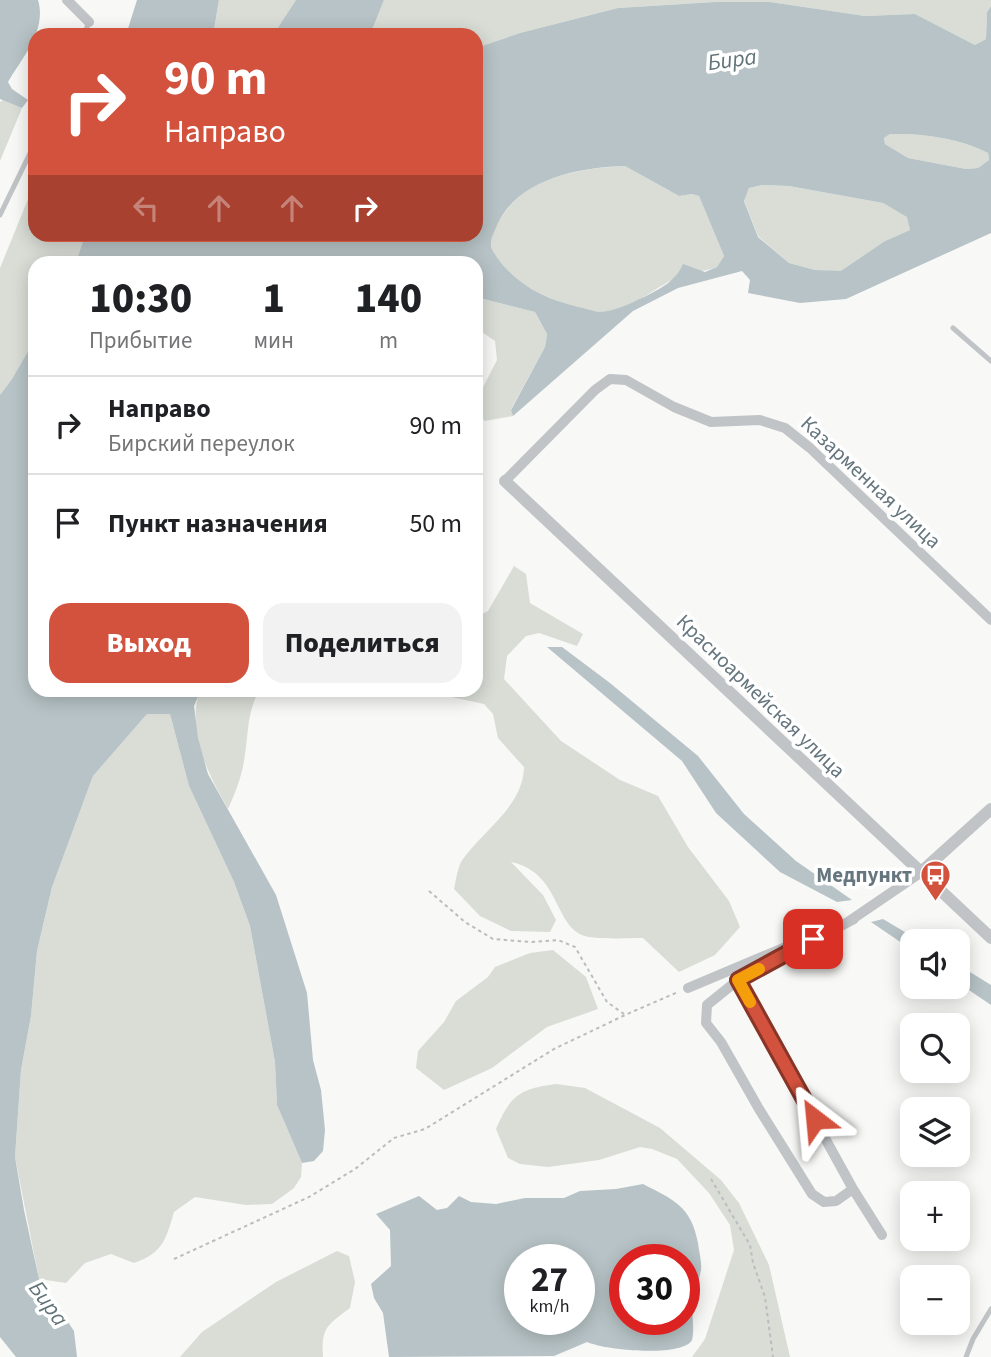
<!DOCTYPE html>
<html lang="ru">
<meta charset="utf-8">
<style>
:root{--surface:#fff;--page:#f2f2f2;--text:#202124;--muted:#757577;--line:#e0e0e0;--accent:#d2523d}
body{margin:0;font-family:"Source Sans 3",sans-serif;background:var(--page);color:var(--text);height:100vh;display:flex;flex-direction:column;font-size:26px;white-space:nowrap}
*{box-sizing:border-box;margin:0}
p{font-size:23px;color:var(--muted)}
.icon{flex:none;width:38px;height:38px;fill:none;stroke:currentColor;stroke-width:2;stroke-linecap:round;stroke-linejoin:round}
.map{position:relative;flex:1;overflow:hidden}
.sheet{position:absolute;left:28px;top:256px;width:455px;height:441px;display:flex;flex-direction:column;background:var(--surface);border-radius:21px;box-shadow:0 4px 18px #0003}
.sheet>*{flex:none}
.hud{position:absolute;left:28px;top:28px;width:455px;height:214px;border-radius:21px;box-shadow:0 4px 18px #0003;background:#d2523d;color:#fff;overflow:hidden}
.tools{position:absolute;left:900px;top:929px;display:grid;gap:14px}
.tools a{display:grid;place-items:center;width:70px;height:70px;border-radius:14px;background:var(--surface);box-shadow:0 4px 18px #0003;font-size:35px}
.speed{position:absolute;left:504px;top:1244px;display:flex;gap:14px;font-size:35px;font-weight:700;text-align:center}
.speed>*{display:grid;place-content:center;width:91px;height:91px;border-radius:50%;background:var(--surface);box-shadow:0 4px 18px #0003;line-height:1}
.speed small{font-size:18px;font-weight:400}
.speed .limit{border:10px solid #d22;background:#fff;color:#111}
.pin{position:absolute;display:grid;place-items:center;width:60px;height:60px;color:#fff;margin:-30px;border-radius:14px;box-shadow:0 4px 10px #0006}
.me{position:absolute;width:77px;margin:-38px;rotate:331deg;stroke-linejoin:round;filter:drop-shadow(0 0 5px #0008)}
.turn{display:flex;align-items:center;gap:24px;height:147px;padding:0 21px;font-size:32px}
.turn .icon{width:91px;height:91px;stroke-width:2.5}
.turn b{display:block;font-size:49px;line-height:60px}
.lanes{display:flex;align-items:center;height:66px;padding:0 21px;background:#0003;justify-content:center;gap:35px;direction:ltr}
.lanes .off{opacity:.35}
.eta{display:flex;justify-content:space-evenly;align-items:center;height:119px;text-align:center}
.eta b{font-size:42px;font-weight:800;line-height:49px}
.primary-button{display:flex;gap:14px;margin-top:auto;padding:14px 21px}
.primary-button a{flex:1;height:80px;border-radius:21px;background:var(--accent);color:#fff;font-size:28px;font-weight:800;line-height:80px;text-align:center}
.primary-button a+a{background:var(--page);color:var(--text)}
ul{padding:0;list-style:none}
li{display:flex;align-items:center;gap:21px;height:98px;padding:0 21px;border-top:2px solid var(--line)}
li div{flex:1}
li b{display:block;font-size:26px}
li em{font-style:normal}
.map>svg:first-child{display:block}
.green{fill:#d9ddd6}
.water{fill:#b7c3c6;fill-rule:evenodd}
.lines{fill:none;stroke-linecap:round;stroke-linejoin:round}
.path{stroke:#babdbf;stroke-width:2;stroke-dasharray:3.5 3.5;stroke-linecap:butt}
.service{stroke:#c0c4c7;stroke-width:5}
.minor{stroke:#c0c4c7;stroke-width:10}
.tertiary{stroke:#c0c4c7;stroke-width:12}
.route-casing{stroke:#883528;stroke-width:18}
.route{stroke:#d2523d;stroke-width:12}
.slow{stroke:#f59e0b;stroke-width:12}
.labels{text-anchor:middle;stroke-width:7;stroke-linejoin:round;paint-order:stroke}
.street-label{font-size:21px;fill:#66767e;stroke:#fff}
.poi-label{font-size:21px;font-weight:bold;fill:#66767e;stroke:#fff;text-anchor:end}
.water-label{font-size:23px;font-style:italic;fill:#617478;stroke:#fff}
</style>
<div class="map">
<svg width="991" height="1357" viewBox="0 0 991 1357">
<rect width="100%" height="100%" fill="#f8f8f6"/>
<path class="green" d="M219,0H296L273,35H213Z
M384,0H991V6L987,12L986,39L975,45L915,14L865,16L770,2H715L618,8L520,33L476,48V35H370Z
M3,100L22,108L0,161V102Z
M890,134C924,133 958,138 988,153L989,160L978,168L966,169L908,158L885,144L884,138Z
M625,166L679,196L692,194L699,196L724,256L717,267C704,272 688,272 676,278C652,289 628,313 599,312C577,311 553,300 533,290C519,283 493,262 491,245C488,227 514,199 528,190C553,173 596,167 625,166Z
M35,182V234L85,235L76,262H35V339L12,379L0,395V268Z
M762,185L789,186L883,203L908,217L910,230L885,241L841,272L815,270L789,263L758,236L744,200L749,188Z
M476,297L535,312L547,334L545,347L511,409L513,416L485,421L476,412L478,397L497,360L495,341L476,328Z
M514,566L526,574L530,603L583,634L577,646L539,633L526,636L507,656L504,679L561,741L620,780L658,796L688,847L729,901L740,927L715,955L679,972L643,938C629,938 592,940 582,935C554,923 559,872 511,862L543,895L556,920L550,932L511,931L480,916L454,889C456,881 457,870 461,862C481,831 523,808 524,767L498,738L493,714L484,704L447,696L440,690H476V617L488,611Z
M200,690H259C246,717 249,733 244,761C241,779 235,793 228,809C208,774 186,731 200,690Z
M147,714H170L189,786L234,882L250,926L275,1062L277,1105L302,1163L301,1177L294,1188L272,1204L246,1205L195,1197L174,1212C166,1239 163,1253 134,1263L111,1254L85,1263L66,1283L39,1279L15,1157L21,1070L31,1016L37,951L52,887L93,776Z
M553,950L586,977L598,1009L547,1027L492,1068L444,1090L416,1068L418,1051L444,1022L456,1001L488,977L495,967L530,953Z
M556,1084L585,1088L660,1128L721,1180L739,1203L769,1265L790,1357H692L705,1339L734,1250L730,1225L709,1193L677,1159L652,1149L640,1147L599,1160L548,1167L520,1164L508,1158L496,1129C511,1095 519,1089 556,1084Z
M337,1251L349,1256L355,1282L350,1308C327,1325 321,1328 323,1357H180L202,1332L276,1282Z"/>
<path class="water" d="M0,0H38C47,30 23,57 8,82L12,89L28,100L22,108L0,99Z
M137,0H219L213,35H126Z
M296,0H384L370,35H273Z
M715,2H770L865,16L915,14L975,45L986,39L987,12L991,6V233L846,299L800,303L748,293L750,280L742,271L678,288L633,311L513,416L511,410L545,347L547,334L535,312L476,297V262H76L85,235L476,234V48L520,33L618,8ZM890,134C923,133 959,138 988,153L989,160L978,168L966,169L908,158L885,144L884,138ZM625,166L679,196L692,194L699,196L724,256L717,267L705,272L683,264C676,281 660,289 644,297C631,303 614,312 599,312C592,311 584,308 578,307C546,299 518,286 498,259C495,254 491,250 491,245C490,238 495,231 497,225C518,179 579,167 625,166ZM762,185L789,186L883,203L907,217L910,230L885,241L841,271L815,270L789,263L758,237L744,201L749,188Z
M35,339V690H201L194,706L198,738L208,774L276,895L307,993L313,1060L321,1090L325,1130L323,1151L314,1161L302,1163L277,1105L275,1062L250,926L234,882L189,786L170,714H147L93,776L52,887L37,951L31,1016L21,1070L15,1157L24,1210L39,1279L74,1331L77,1357H16L0,1337V395L12,379Z
M547,647H562L610,683L698,756L744,814L796,861L852,900L837,902L780,872L716,813L682,761Z
M883,919L920,941L912,942V950L871,922Z
M957,964L991,985V1005L957,982Z
M643,1184C674,1200 691,1206 698,1243C699,1252 702,1262 701,1270C699,1281 695,1291 693,1302C691,1314 695,1328 692,1340C683,1357 608,1351 587,1342L554,1356L389,1357L383,1313L374,1298L371,1284L391,1266L390,1230L376,1214L419,1196L437,1210L447,1208L459,1196L471,1202L496,1204L525,1198H564L580,1191L616,1189ZM520,1260H579V1320H520ZM684,1260V1320H625V1260Z"/>
<g class="lines">
<path class="path" d="M429,891L465,922L493,939L530,942L558,940L575,947L607,1002L624,1014
M711,1179L750,1245L753,1263L765,1297L773,1357
M174,1259L309,1197L355,1169L394,1138L425,1129L554,1049L625,1015L678,992"/>
<path class="service" d="M84,35L89,22
M0,215L35,143
M953,328L991,361
M966,1357L973,1339L991,1309"/>
<path class="minor" d="M67,0L89,22
M505,481L595,390L610,379L626,380L674,407L711,422L760,420L785,428L810,448L991,620
M854,919L738,980L853,1189L882,1235
M848,922L920,873
M738,980L707,1005L706,1023L721,1042L759,1109L812,1194L824,1202L836,1201L853,1189
M688,988L795,943"/>
<path class="tertiary" d="M505,481L991,938
M920,873L991,809"/>
</g>
<g class="lines">
<defs>
<path id="route" d="M813,939L738,980L815,1119"/>
</defs>
<use href="#route" class="route-casing"/>
<use href="#route" class="route"/>
<path class="slow" d="M750,1002L738,980L759,969"/>
</g>
<defs>
<symbol id="bus-pin" viewBox="-11 -11 22 30"><path d="M0 17L-7.5 6A9.5 9.5 0 1 1 7.5 6Z" fill="#d2523d" stroke="#fff"/><path d="M-5-6H5V4H4V6H2V4H-2V6H-4V4H-5ZM-3.5-4V0h7V-4ZM-3.5 1.2v1.5H-2V1.2ZM2 1.2v1.5H3.5V1.2Z" fill="#fff"/></symbol>
</defs>
<g fill-rule="evenodd">
<use href="#bus-pin" x="918" y="858" width="35" height="47"/>
</g>
<g class="labels">
<g class="street-label">
<text transform="translate(871 482) rotate(43)" y="7">Казарменная улица</text>
<text transform="translate(761 696) rotate(44)" y="7">Красноармейская улица</text>
</g>
<g class="poi-label">
<text x="912" y="882">Медпункт</text>
</g>
<g class="water-label">
<text transform="translate(732 59) rotate(-8)" y="8">Бира</text>
<text transform="translate(49 1303) rotate(54)" y="8">Бира</text>
</g>
</g>
</svg>
<div class="tools">
<a><svg class="icon" aria-label="sound" viewBox="0 0 24 24"><path d="M4 9h4l5-4v14l-5-4H4zM17 9q2 3 0 6"/></svg></a>
<a><svg class="icon" aria-label="search" viewBox="0 0 24 24"><circle cx="10" cy="10" r="6"/><path d="M15 15l6 6"/></svg></a>
<a><svg class="icon" aria-label="layers" viewBox="0 0 24 24"><path d="M12 4l9 5-9 5-9-5zM3 14l9 5 9-5"/></svg></a>
<a>+</a>
<a>−</a>
</div>
<div class="speed"><div>27<small>km/h</small></div><div class="limit">30</div></div>
<div class="pin" style="left:813px;top:939px;background:#d93025"><svg class="icon" aria-label="arrive" viewBox="0 0 24 24"><path d="M6 21V4h12l-3 4 3 4H6"/></svg></div>
<svg class="me" style="left:815px;top:1119px" viewBox="-20 -20 40 40"><path d="M0-17L14 15 0 8-14 15z" fill="#d2523d" stroke="#fff" stroke-width="4"/></svg>
<div class="hud">
<div class="turn"><svg class="icon" aria-label="right" viewBox="0 0 24 24"><path d="M7 20v-9h11M14 6l5 5-5 5"/></svg><div><b>90 m</b>Направо</div></div>
<div class="lanes"><svg class="icon off" aria-label="left" viewBox="0 0 24 24"><path d="M17 20v-9H6M10 6l-5 5 5 5"/></svg><svg class="icon off" aria-label="ahead" viewBox="0 0 24 24"><path d="M12 20V5M6 11l6-6 6 6"/></svg><svg class="icon off" aria-label="ahead" viewBox="0 0 24 24"><path d="M12 20V5M6 11l6-6 6 6"/></svg><svg class="icon" aria-label="right" viewBox="0 0 24 24"><path d="M7 20v-9h11M14 6l5 5-5 5"/></svg></div>
</div>
<section class="sheet">
<div class="eta">
<div><b>10:30</b><p>Прибытие</p></div>
<div><b>1</b><p>мин</p></div>
<div><b>140</b><p>m</p></div>
</div>
<ul>
<li><svg class="icon" aria-label="right" viewBox="0 0 24 24"><path d="M7 20v-9h11M14 6l5 5-5 5"/></svg><div><b>Направо</b><p>Бирский переулок</p></div><em>90 m</em></li>
<li><svg class="icon" aria-label="arrive" viewBox="0 0 24 24"><path d="M6 21V4h12l-3 4 3 4H6"/></svg><div><b>Пункт назначения</b></div><em>50 m</em></li>
</ul>
<div class="primary-button"><a>Выход</a><a>Поделиться</a></div>
</section>
</div>
